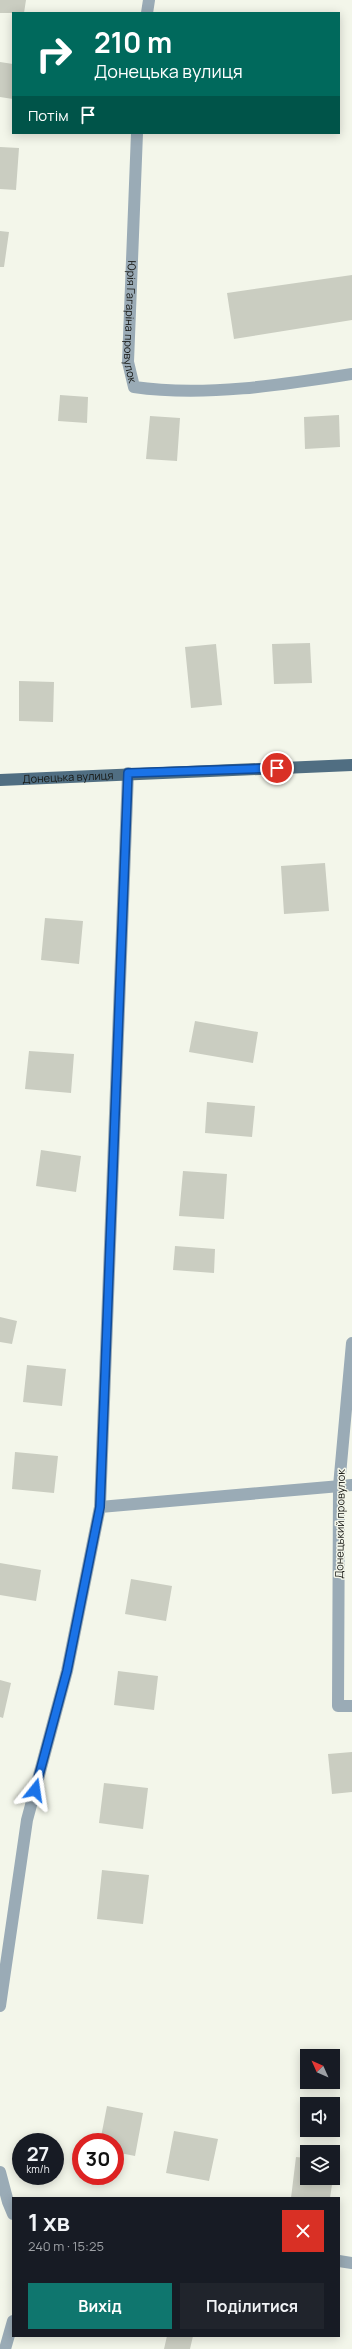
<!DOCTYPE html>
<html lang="uk">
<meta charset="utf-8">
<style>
:root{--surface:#171b24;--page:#20242c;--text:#f1f3f6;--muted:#9ea1a6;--accent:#0f766e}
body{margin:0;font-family:Manrope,sans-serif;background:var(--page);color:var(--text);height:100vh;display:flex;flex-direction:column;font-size:15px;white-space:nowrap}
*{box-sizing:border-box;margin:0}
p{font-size:13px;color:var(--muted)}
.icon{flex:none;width:22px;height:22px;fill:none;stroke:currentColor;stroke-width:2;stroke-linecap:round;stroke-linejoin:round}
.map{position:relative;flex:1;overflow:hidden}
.side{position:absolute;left:12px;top:2197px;width:328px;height:140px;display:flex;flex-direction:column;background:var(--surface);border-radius:0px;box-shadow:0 2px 10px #0003}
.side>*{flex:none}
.banner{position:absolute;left:12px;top:12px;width:328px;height:122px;border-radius:0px;box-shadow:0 2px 10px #0003;background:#00695c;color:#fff;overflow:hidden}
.needle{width:26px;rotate:315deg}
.fabs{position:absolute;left:300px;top:2049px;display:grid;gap:8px}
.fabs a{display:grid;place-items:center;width:40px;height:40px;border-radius:0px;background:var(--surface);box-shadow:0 2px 10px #0003;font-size:20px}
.speed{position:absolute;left:12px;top:2133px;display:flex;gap:8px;font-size:20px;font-weight:700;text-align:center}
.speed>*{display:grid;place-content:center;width:52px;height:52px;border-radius:50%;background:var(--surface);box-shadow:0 2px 10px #0003;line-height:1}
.speed small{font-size:10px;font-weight:400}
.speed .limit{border:6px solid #d22;background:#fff;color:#111}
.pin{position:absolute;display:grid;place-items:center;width:34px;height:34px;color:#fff;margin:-17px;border:2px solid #fff;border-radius:50%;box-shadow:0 1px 4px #0007}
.me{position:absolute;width:44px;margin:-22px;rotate:15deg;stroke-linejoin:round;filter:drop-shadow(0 0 3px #0008)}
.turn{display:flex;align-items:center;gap:14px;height:84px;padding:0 16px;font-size:18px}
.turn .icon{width:52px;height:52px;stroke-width:2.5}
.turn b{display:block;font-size:28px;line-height:34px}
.then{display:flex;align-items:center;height:38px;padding:0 16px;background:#0003;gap:8px;font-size:15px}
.round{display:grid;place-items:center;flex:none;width:42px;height:42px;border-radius:0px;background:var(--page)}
.overview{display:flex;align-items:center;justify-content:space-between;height:68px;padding:0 16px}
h1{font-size:24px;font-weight:700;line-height:30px}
.button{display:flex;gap:8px;margin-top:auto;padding:8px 16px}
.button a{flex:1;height:46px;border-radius:0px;background:var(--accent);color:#fff;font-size:16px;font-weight:700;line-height:46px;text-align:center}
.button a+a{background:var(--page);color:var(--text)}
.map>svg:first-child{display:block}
.building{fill:#cacdc1}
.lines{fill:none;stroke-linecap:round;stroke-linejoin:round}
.minor{stroke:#9aabb6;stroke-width:12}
.major{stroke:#506e82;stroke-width:12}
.route-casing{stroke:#114b97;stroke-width:10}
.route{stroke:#1a73e8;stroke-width:7}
.labels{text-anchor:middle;stroke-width:3;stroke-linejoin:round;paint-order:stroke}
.street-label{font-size:11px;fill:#161713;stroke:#f3f6ea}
</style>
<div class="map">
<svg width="352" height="2349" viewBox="0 0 352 2349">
<rect width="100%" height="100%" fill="#f3f6ea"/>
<path class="building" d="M0,0H26L24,13H0Z
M0,62L13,64V99L0,97Z
M0,147L19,148L16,190L0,189Z
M0,231L9,232L4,267H0Z
M352,275V320L234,339L227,293Z
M60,395L88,397L87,423L58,421Z
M339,415L340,447L305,449L304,417Z
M150,416L180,418L177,461L146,459Z
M310,643L312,683L274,684L272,644Z
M216,644L222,705L191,708L185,647Z
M19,681L54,682L53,722L19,721Z
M325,863L329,911L284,914L281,866Z
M45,918L83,921L79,964L41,960Z
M195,1021L258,1032L253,1063L189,1052Z
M29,1051L74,1054L71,1093L25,1089Z
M207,1102L255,1106L252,1137L205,1133Z
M41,1150L81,1156L76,1192L36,1186Z
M183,1171L227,1174L224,1219L179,1216Z
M175,1246L215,1249L214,1273L173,1270Z
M0,1317L17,1321L12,1344L0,1342Z
M27,1365L66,1369L62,1406L23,1402Z
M15,1452L58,1456L54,1493L12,1489Z
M0,1563L41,1570L36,1601L0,1595Z
M131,1579L172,1586L166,1621L125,1614Z
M118,1671L158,1676L154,1710L114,1705Z
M0,1680L11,1683L3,1718L0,1717Z
M352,1752V1792L332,1794L328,1754Z
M104,1783L148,1788L143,1829L99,1823Z
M102,1870L149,1875L143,1924L97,1919Z
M107,2106L143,2113L135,2156L115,2152V2142H100Z
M174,2131L218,2139L209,2181L166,2173Z
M296,2157L307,2158V2178H333L330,2198H291Z
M167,2336H193L190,2349H164Z"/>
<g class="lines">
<g class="minor">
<path d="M147,13L149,0"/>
<path id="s1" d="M137,133L128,362L134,387C203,397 283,385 352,374"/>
<path d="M352,1343L339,1486L338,1706H352"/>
<path d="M100,1507L352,1485"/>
<path d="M0,2006L27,1820L67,1671L100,1507L128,773"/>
<path d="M0,2172L8,2202L13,2214"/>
<path d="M339,2261L352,2263"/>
<path d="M5,2349L13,2321"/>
</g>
<path class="major" id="s2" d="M0,780L352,765"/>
</g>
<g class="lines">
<defs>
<path id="route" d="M35,1790L67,1671L100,1507L128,773L277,768"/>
</defs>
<use href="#route" class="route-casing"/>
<use href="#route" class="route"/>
</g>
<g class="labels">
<g class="street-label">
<text dy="4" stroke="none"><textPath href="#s1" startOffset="189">Юрія Гагаріна провулок</textPath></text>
<text dy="4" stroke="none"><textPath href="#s2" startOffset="68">Донецька вулиця</textPath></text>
<text transform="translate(340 1524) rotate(-89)" y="4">Донецький провулок</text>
</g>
</g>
</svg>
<div class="fabs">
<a><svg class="needle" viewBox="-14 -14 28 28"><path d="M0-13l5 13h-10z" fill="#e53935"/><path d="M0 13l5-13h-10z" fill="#9ea1a6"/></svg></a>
<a><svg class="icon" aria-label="sound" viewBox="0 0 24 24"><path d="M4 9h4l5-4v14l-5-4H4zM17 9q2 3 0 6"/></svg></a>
<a><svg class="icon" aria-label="layers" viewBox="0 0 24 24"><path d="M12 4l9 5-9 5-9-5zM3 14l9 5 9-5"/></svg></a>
</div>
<div class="speed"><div>27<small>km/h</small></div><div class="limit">30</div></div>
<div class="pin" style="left:277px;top:768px;background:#d93025"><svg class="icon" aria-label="arrive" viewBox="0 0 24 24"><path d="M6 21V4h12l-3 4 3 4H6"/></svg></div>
<svg class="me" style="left:35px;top:1790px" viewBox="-20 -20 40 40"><path d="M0-17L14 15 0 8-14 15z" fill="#1a73e8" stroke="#fff" stroke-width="4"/></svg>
<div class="banner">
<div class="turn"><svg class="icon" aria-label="right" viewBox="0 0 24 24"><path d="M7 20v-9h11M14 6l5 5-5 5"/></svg><div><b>210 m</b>Донецька вулиця</div></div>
<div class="then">Потім<svg class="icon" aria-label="arrive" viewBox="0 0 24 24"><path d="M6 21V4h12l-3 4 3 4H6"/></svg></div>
</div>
<section class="side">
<div class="overview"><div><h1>1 хв</h1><p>240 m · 15:25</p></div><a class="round" style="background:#d93025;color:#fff"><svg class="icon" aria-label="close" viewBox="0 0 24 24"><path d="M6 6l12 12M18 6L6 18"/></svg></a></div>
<div class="button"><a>Вихід</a><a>Поділитися</a></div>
</section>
</div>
